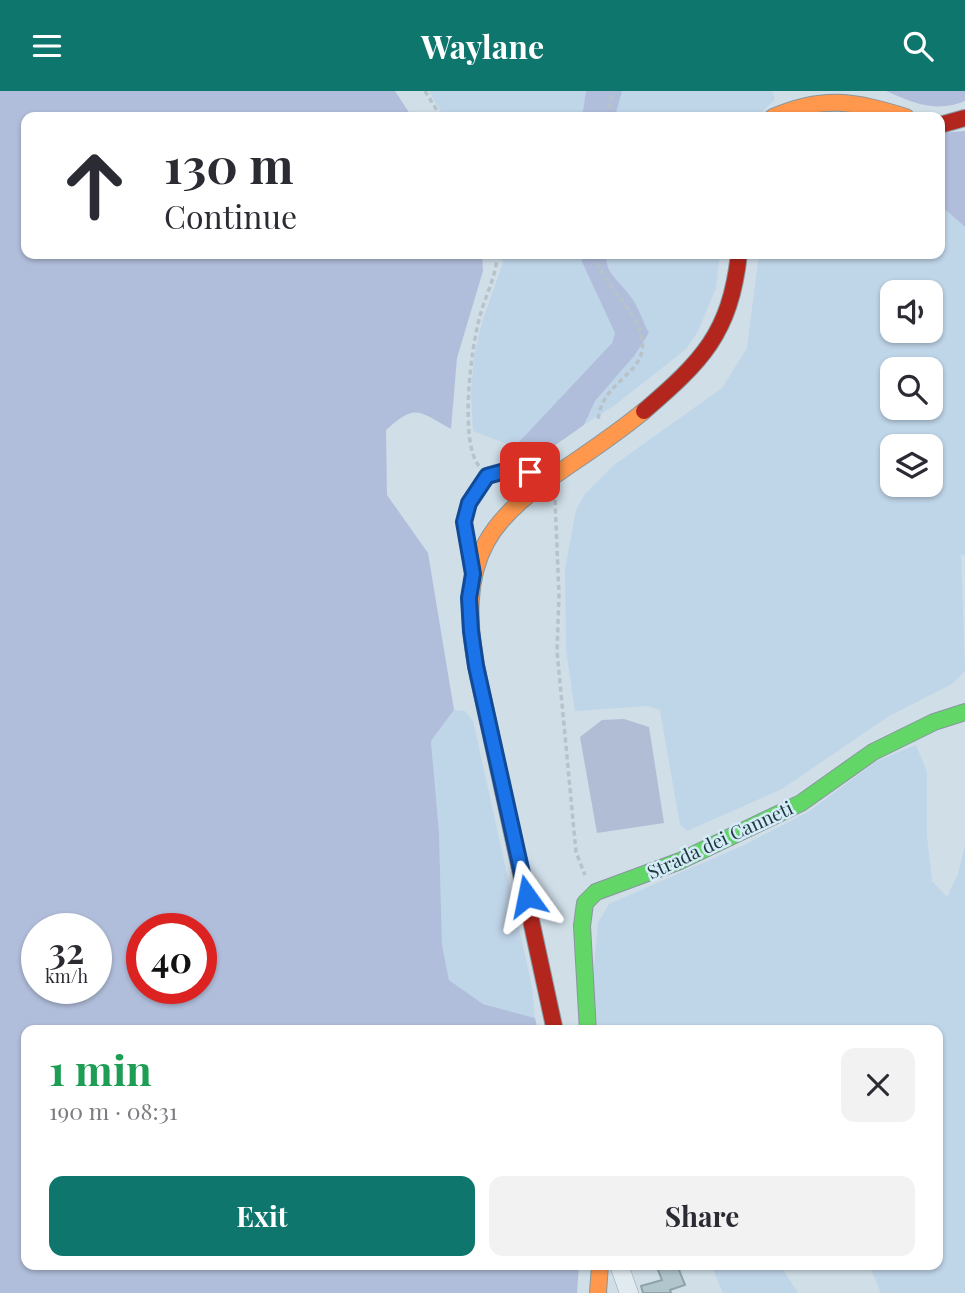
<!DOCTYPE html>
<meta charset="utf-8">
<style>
:root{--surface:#fff;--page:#f2f2f3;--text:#2b2b33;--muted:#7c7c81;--accent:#0f766e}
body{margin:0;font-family:"Playfair Display",serif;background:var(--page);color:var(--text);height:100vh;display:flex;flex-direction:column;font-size:26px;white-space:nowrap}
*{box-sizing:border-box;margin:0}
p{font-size:23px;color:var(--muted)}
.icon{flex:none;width:38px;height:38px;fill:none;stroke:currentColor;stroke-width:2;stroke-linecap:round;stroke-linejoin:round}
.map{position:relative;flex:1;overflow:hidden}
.sheet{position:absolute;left:21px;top:934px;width:922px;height:245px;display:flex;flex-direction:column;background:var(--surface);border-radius:14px;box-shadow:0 2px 5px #0004}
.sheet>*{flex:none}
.guide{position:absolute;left:21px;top:21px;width:924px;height:147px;border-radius:14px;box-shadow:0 2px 5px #0004;background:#fff;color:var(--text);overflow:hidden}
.tools{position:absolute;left:880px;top:189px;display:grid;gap:14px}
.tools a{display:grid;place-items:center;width:63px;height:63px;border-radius:14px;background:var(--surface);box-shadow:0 2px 5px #0004;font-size:35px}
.speed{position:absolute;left:21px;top:822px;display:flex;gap:14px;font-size:35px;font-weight:700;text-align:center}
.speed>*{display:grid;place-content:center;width:91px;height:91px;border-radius:50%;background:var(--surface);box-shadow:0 2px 5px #0004;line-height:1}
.speed small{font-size:18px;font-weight:400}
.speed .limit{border:10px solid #d22;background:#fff;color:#111}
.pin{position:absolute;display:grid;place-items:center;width:60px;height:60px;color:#fff;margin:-30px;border-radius:14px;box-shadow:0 4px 10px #0006}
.me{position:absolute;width:77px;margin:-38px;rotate:348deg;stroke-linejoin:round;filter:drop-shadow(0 0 5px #0008)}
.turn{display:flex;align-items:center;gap:24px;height:147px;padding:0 28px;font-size:32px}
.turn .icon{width:91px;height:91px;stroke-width:2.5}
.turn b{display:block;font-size:49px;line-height:60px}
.round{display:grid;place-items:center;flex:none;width:74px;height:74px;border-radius:14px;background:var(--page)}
.headline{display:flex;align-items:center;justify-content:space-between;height:119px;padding:0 28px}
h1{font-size:42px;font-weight:700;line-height:52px;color:#1e9e55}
.primary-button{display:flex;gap:14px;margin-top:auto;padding:14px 28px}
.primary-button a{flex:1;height:80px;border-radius:14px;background:var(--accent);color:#fff;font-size:28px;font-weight:700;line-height:80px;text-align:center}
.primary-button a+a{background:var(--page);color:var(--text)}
header{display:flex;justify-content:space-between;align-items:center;height:91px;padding:0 28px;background:var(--accent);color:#fff;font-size:32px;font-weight:700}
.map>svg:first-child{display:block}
.farmland{fill:#bfd5e8;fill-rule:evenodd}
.green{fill:#b1bedb;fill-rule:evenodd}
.cemetery{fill:#b1bcd5}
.building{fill:#b0c6cc;stroke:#8ea3a9;stroke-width:2}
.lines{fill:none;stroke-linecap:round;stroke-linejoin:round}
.lane-casing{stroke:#98a6ad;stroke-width:10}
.street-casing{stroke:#98a6ad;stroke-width:19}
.fast-casing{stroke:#88969d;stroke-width:18}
.slow-casing{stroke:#88969d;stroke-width:18}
.jam-casing{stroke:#88969d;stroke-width:18}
.path{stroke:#b7c3c8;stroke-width:3.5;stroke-dasharray:5 3.5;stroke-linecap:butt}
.lane{stroke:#e1eaef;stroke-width:9}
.street{stroke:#e1eaef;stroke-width:18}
.fast{stroke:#63d668;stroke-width:16}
.slow{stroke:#ff974d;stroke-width:16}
.jam{stroke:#b3261e;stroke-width:16}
.route-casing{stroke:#114b97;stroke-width:18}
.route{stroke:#1a73e8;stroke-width:12}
.labels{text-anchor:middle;stroke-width:5;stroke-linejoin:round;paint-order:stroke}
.street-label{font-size:19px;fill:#1e393d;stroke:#d5ebf8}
</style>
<header><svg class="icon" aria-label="menu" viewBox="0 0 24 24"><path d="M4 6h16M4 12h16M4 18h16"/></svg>Waylane<svg class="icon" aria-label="search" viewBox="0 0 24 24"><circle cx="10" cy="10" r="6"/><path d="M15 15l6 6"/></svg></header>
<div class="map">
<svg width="965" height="1202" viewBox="0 0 965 1202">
<rect width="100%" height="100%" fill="#d0dee8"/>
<path class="farmland" d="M429,0H586L582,26H444Z
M622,0H772L775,8L757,26H615Z
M940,114L965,136V465L961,463L965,580L952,593L889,625L782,698L687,740L680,734L660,619L648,615L575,620L566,559L565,478L576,419L585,403L614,374L722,297L747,257L759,163H940ZM931,201V240H892V201ZM931,278V317H892V278ZM931,355V394H892V355Z
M502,163H582V171L615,241L612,252L517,353H507L473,340L471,303L474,265L483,228L503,172Z
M606,163H720L716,197L698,240L686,258L615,314L584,334L595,310L635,264L649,243L631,206L614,187L606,171Z
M454,619L465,620L473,630L532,896L535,927L483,913L449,889L442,854L439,741L431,650Z
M916,654L927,681V746L932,790L947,806L958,783L965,754V1202H881L869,1174H938V940H598L593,887L598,832L609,813L744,754L808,721L877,670Z
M711,1174H780L798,1202H723Z"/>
<path class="green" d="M0,0H395L412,26H26V163H482L483,180L457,267L451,338C418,320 416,312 386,339L387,404L428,462L454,619L431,650L439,741L442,854L449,889L483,913L535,927L538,940H26V1174H579L577,1202H0ZM96,838V898H37V838ZM201,838V898H142V838Z
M586,0H622L615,26H582Z
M886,0H965V10C936,22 913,12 886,0Z
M965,40V136L940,114V42Z
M582,163H606C605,183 621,191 631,206C639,217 643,231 649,242L635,264L595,310L584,334L554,355L531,362L517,353L612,252L615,242L582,171Z"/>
<path class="cemetery" d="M624,628L649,636L664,732L597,742L580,646L602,629Z"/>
<path class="building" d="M656,1174H677L685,1194L670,1199L671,1202H643L641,1195L662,1189Z"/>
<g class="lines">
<defs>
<path id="lane" d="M470,471C462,433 462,417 487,385L505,380L546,382"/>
<path id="street" d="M619,1174L629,1202"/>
<path id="fast" d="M588,940L582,835L585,812L596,801L680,770L801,712L873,661L934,631L965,621"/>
<path id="slow" d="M773,26C824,4 854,10 906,26
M481,598C439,419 529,414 644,320
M598,1202L600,1174"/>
<path id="jam" d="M940,34L965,27
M644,320C702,270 730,243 739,163
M481,598L555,940"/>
</defs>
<use href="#lane" class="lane-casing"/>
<use href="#street" class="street-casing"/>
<use href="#fast" class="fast-casing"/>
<use href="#slow" class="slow-casing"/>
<use href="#jam" class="jam-casing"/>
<path class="path" d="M425,0L441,26
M608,26L612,0
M596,163C601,198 647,223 642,259C638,286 600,293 598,331
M479,375C459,351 471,256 480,225C485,205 497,184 497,163
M555,409L559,504L557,560L576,761L585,784"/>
<use href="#lane" class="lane"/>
<use href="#street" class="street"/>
<use href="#fast" class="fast"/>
<use href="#slow" class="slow"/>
<use href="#jam" class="jam"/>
</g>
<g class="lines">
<defs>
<path id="route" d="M527,805L476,575L471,540L469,507L473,483L464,431L469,412L487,385L505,380L530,381"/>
</defs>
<use href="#route" class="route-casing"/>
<use href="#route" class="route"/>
</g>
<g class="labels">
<g class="street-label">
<text transform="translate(720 749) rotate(-25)" y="7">Strada dei Canneti</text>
</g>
</g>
</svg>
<div class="tools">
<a><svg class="icon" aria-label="sound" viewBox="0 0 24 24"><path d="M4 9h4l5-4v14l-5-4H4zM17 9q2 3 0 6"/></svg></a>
<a><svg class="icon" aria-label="search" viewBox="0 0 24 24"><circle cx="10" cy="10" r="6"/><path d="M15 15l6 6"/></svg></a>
<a><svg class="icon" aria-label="layers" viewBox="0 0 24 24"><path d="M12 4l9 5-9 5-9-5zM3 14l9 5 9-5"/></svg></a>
</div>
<div class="speed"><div>32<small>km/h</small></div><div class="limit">40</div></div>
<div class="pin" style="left:530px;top:381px;background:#d93025"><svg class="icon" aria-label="arrive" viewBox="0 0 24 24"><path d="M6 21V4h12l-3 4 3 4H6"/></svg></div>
<svg class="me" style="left:527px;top:805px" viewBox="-20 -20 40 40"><path d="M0-17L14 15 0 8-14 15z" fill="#1a73e8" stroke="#fff" stroke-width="4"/></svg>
<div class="guide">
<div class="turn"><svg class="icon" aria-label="ahead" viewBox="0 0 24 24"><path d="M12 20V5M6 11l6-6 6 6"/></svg><div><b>130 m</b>Continue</div></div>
</div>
<section class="sheet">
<div class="headline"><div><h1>1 min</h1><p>190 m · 08:31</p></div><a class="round"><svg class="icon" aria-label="close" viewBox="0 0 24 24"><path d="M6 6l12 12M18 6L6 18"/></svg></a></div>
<div class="primary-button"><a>Exit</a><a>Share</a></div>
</section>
</div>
